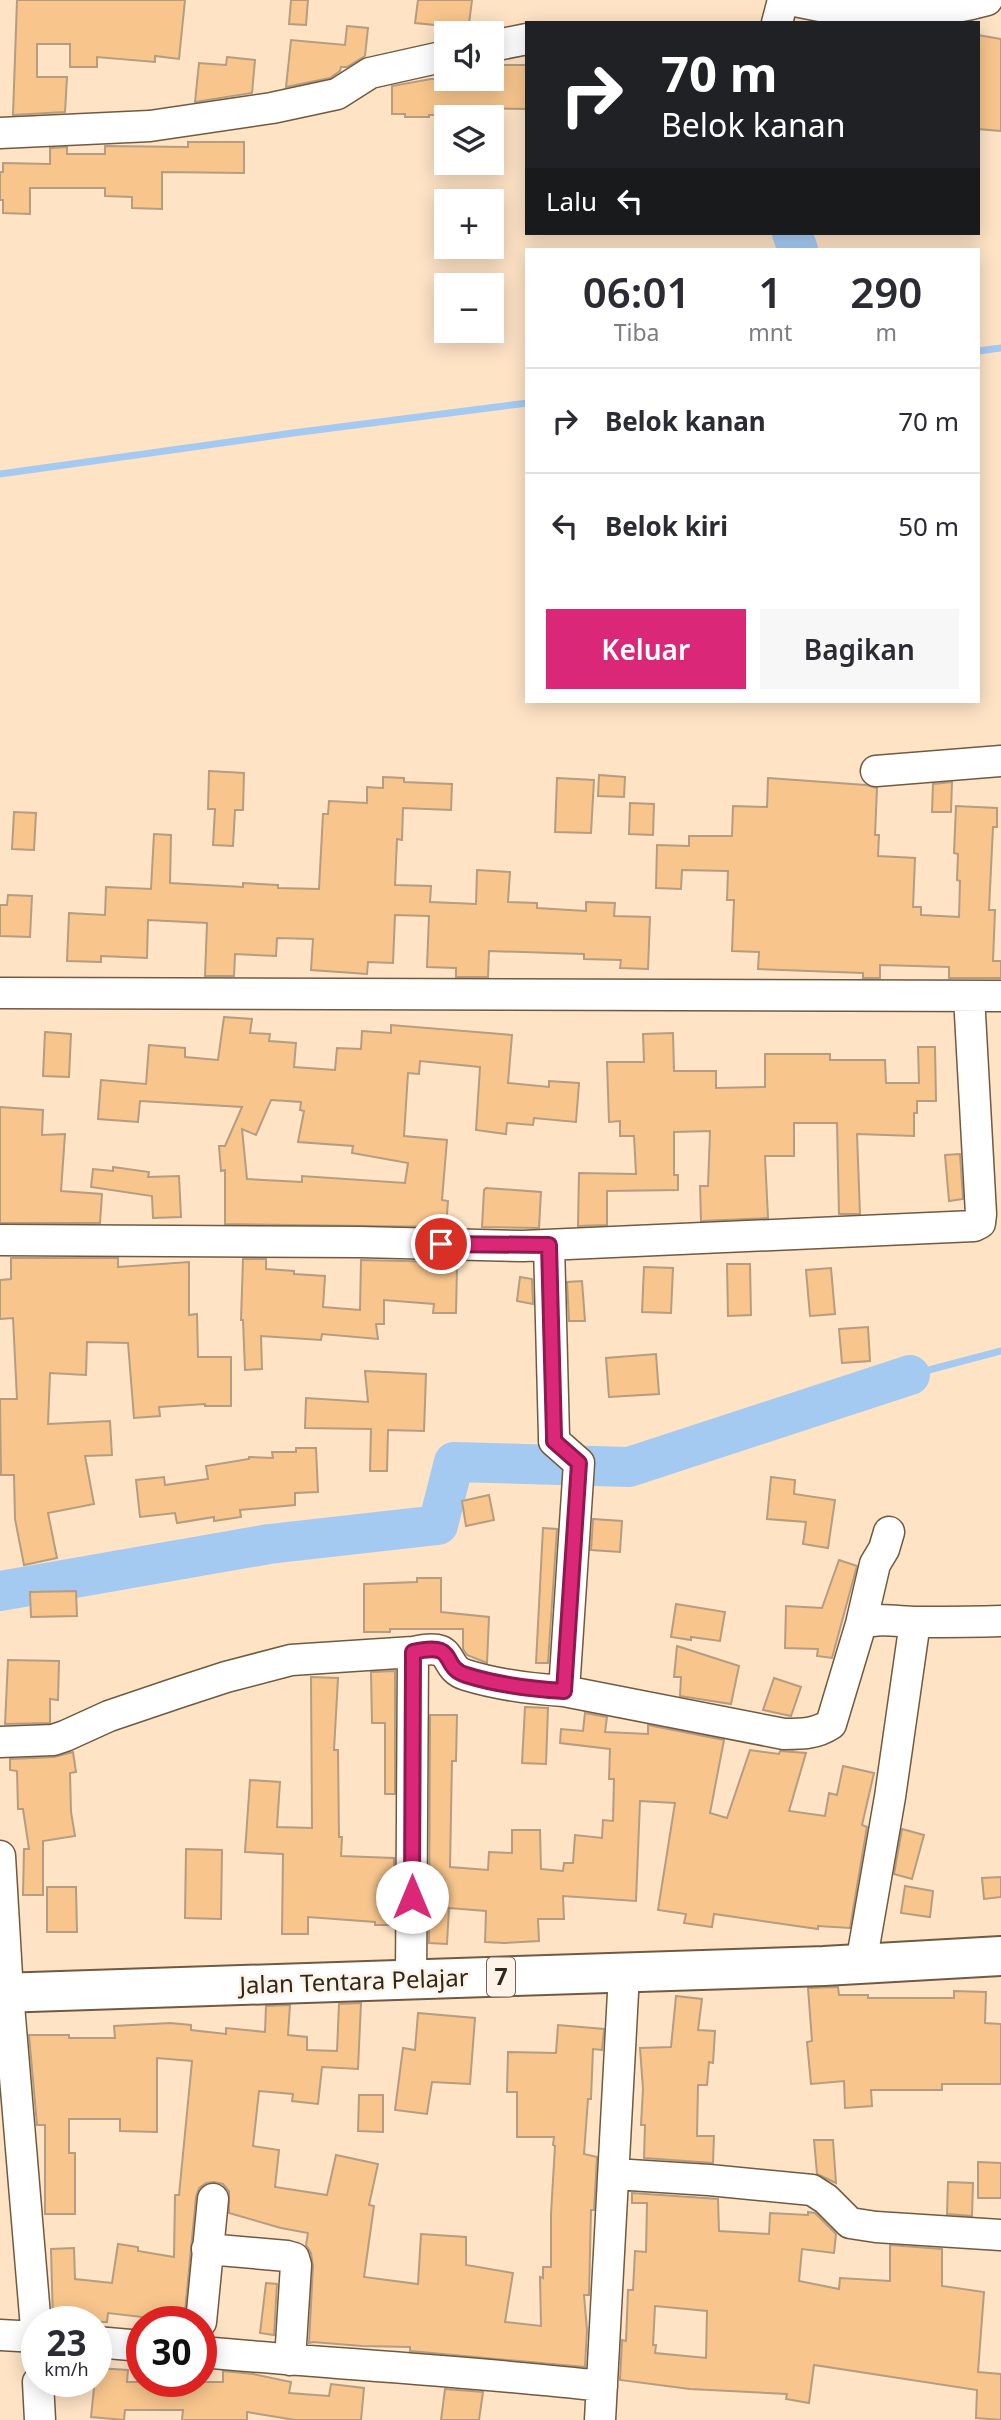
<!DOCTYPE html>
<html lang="id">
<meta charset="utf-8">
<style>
:root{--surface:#fff;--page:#f7f7f7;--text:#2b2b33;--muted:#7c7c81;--line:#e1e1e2;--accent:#db2777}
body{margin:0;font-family:"Noto Sans",sans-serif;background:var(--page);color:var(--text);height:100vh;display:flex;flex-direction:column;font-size:26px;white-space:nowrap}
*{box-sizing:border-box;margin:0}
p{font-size:23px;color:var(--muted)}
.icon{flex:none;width:38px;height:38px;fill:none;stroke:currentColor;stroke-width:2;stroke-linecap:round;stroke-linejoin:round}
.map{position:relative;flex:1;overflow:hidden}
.drawer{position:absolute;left:525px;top:248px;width:455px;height:455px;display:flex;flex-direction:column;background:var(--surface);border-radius:0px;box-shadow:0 4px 18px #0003}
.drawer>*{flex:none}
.top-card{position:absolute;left:525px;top:21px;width:455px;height:214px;border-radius:0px;box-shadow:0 4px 18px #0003;background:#202124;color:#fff;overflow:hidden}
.controls{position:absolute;left:434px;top:21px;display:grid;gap:14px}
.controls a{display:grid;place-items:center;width:70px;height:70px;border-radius:0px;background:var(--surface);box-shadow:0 4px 18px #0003;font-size:35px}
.speed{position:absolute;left:21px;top:2306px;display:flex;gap:14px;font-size:35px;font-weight:700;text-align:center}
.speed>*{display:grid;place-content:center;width:91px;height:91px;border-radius:50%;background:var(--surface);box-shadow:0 4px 18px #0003;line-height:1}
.speed small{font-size:18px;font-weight:400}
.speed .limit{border:10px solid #d22;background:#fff;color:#111}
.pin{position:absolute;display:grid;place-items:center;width:60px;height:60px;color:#fff;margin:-30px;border:4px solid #fff;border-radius:50%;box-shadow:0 2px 7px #0007}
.me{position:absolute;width:77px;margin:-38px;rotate:0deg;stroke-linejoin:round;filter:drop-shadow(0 0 5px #0008)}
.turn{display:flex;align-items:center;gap:24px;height:147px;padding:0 21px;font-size:32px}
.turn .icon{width:91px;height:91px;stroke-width:2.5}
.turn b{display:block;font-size:49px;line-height:60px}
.then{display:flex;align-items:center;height:66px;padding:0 21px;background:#0003;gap:14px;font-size:26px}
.eta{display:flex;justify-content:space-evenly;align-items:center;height:119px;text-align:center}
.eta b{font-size:42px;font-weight:600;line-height:49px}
.primary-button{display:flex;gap:14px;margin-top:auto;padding:14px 21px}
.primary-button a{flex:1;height:80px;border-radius:0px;background:var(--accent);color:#fff;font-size:28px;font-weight:600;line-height:80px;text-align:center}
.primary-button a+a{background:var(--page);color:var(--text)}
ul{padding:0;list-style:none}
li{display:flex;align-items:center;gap:21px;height:105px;padding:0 21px;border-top:2px solid var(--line)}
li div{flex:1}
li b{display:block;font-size:26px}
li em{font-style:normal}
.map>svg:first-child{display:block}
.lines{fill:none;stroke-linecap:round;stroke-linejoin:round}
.stream{stroke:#a5caf2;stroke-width:7}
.river{stroke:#a5caf2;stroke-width:40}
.building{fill:#f8c68d;stroke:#b69c80;stroke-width:2;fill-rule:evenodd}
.minor-casing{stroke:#715a40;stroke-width:33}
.highway-casing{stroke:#715a40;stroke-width:42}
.minor{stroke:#fff;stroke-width:30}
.highway{stroke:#fff;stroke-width:38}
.route-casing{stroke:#8e194d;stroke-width:18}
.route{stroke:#db2777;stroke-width:12}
.labels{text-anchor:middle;stroke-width:5;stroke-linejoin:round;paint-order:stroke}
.shield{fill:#fef3e7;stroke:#6e6459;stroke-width:2}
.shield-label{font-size:23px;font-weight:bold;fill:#31271c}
.street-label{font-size:24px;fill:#31271c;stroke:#fef3e7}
</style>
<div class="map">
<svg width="1001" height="2420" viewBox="0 0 1001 2420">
<rect width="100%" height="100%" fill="#fee3c5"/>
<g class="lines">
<path class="stream" d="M978,351L1001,348
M0,474L293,433L527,403
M910,1375L1001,1351"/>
<path class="river" d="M792,233L798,250
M0,1591L269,1544L438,1525L454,1462L629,1467L910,1375"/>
</g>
<path class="building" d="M17,0H185L179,59L155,56V62L97,57V67H70V44H37V77H67L65,112L13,115Z
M291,0H308L306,25L289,24Z
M418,0H472L468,32L445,29V26L415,23Z
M347,26L368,28L365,56L347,67H341L340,71L330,78L286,87L291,40L345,45Z
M978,35L1001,39V131L978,129Z
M227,57L255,60L252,93L195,102L199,63L226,65Z
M492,65H527V109L476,108V111H453V115H429V117H405V114H392V86L431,79H492Z
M188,142H244V173L162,172V209L132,208V197L105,196V188H30V214L3,213V200H0V172H3V163L50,164V148L67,147V154H105V146L188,147Z
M209,771L244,773L243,810H235L233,846L213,845L215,809H208Z
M599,775L625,777L624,797L598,796Z
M383,777L404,778V782L452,784L451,810L403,808L402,840L397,839L395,885L431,886L430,902L476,904L477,870L510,872L508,902L537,903V908L586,911V902L615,903L614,916L650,917L648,969L620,968L621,960L584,959V954L489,951L488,977H456V968L427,967L429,916L395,915L393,963L368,962L367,974L311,970L313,939L277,938L276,956L235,954L234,976H205L207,923L148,920L147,958L101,956V962L67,961L69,913L105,915L106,887L151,889L154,834L171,835L170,883L243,887V883L278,885V888L319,889L323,814H328L329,801L367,803V787L383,788Z
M557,778L594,780L591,833L555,832Z
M768,778L866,785L877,788L875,835H879L878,856L915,858L913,907H921V915L959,917L960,881L957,880L958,854L954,853L956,806L997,808V827H993L989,910H995L993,961H1001V978H949V967L880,965V978H863V973L758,969L759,952L732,951L734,900H727L728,871L682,870L681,889L656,888L657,845L689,846V836H732L733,806L767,807Z
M952,782L951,812H932L933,784Z
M630,803L654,804L653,835L629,834Z
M14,812L36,813L34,850L12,849Z
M8,895L32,896L30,937L0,936V905H7Z
M224,1017L252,1019L250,1033L270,1034L269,1041L296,1043L294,1067L335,1070L337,1048L361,1049L362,1031L391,1033V1025L512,1035L508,1083L549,1087V1081L579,1083L576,1122L534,1118L533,1125L507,1123L506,1134L476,1130L480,1067L420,1061L419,1074L408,1073L404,1136L447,1140L442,1200L448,1201L446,1227L225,1224V1170L221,1171L219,1146H225L242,1107L140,1101L138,1122L98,1119L101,1080L146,1084L149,1045L185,1048V1057L218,1060ZM271,1100L301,1102L300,1110L304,1111L298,1142L353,1146L352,1153L408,1163L405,1183L302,1176V1182L247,1179L242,1129L256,1135Z
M45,1032L71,1034L69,1077L43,1076Z
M673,1033L674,1071H716V1088L765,1087V1054H830V1060H885L886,1083H919L918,1047H935L936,1101H917V1113H914V1136L857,1134L860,1214H839L837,1123H794V1156H765L768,1218L701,1221L700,1186H708L710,1131L674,1132V1175H678V1190L607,1191V1225L578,1226L579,1173L636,1174L634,1136H620V1121L609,1122L607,1062H644L643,1034Z
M0,1107L43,1110L42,1135L65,1134L61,1191L102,1194L100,1223H0Z
M960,1154L963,1199L949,1201L945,1155Z
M113,1167L149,1172L148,1177L179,1176L181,1217L153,1218L152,1196L91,1187L93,1169L113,1171Z
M486,1188L541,1192L539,1228L482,1227L484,1190Z
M11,1258H118V1267L189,1262V1315L197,1314L198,1357H231V1406H205V1404L159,1407L160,1416L134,1418L128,1343L87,1342L86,1375L50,1373L48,1424L110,1421L112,1455L85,1456L94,1504L48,1513L57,1558L24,1565L15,1519L14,1475H1L0,1399H17L13,1318L0,1319V1280L11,1279Z
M243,1259H266V1269L294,1271V1274L325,1276L323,1307L360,1310L361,1260L444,1262V1265L457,1266L456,1313H433L434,1304L384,1300V1324H376L378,1339L322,1334L321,1340L261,1336L262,1369L245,1370L243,1320H241Z
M727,1264H750L751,1315L728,1316Z
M644,1267L673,1268L671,1313L642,1312Z
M831,1268L835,1314L810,1316L806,1270Z
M520,1277L532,1279L533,1304L517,1301Z
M582,1281L585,1321H569L567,1282Z
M868,1327L870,1361L842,1363L839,1329Z
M656,1354L659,1394L609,1397L606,1358Z
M365,1371L426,1374L424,1431L388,1430L387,1471H370L371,1429L305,1428L306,1398L368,1402Z
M296,1448H316L318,1492L295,1493V1505L240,1510L241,1517L214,1521V1517L177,1523L175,1513L140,1517L136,1480L164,1477L165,1485L208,1479L206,1466L249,1459V1457L273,1458L272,1452H296Z
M771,1477L795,1480L794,1494L835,1500L828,1548L803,1544L806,1522L767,1519Z
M489,1495L494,1520L466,1526L462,1501Z
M593,1519L622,1521L620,1552L591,1550Z
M543,1528L557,1529L548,1663H536Z
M839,1560L857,1566L832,1658L817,1656L818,1649L785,1648L786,1606L822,1608Z
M417,1578H441V1612L489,1617L487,1663L467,1655L463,1649V1629H390V1632H364V1584L417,1582Z
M76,1591L77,1616L31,1617L30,1592Z
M676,1604L725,1612L720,1641L691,1637V1640L671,1637Z
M677,1646L739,1666L731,1704L680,1696L681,1677H674Z
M8,1660L59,1661L58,1700L50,1699V1723L5,1724Z
M395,1671V1794H385V1723H372L371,1672Z
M311,1677L338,1678L334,1750H338L339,1837H342L341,1856L394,1858V1925H375V1922L308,1917V1934H282L283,1854L245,1852L250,1780L280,1782L277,1827L312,1828Z
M774,1678L801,1687L791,1716L763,1710Z
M525,1707L548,1708L546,1764L522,1763Z
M585,1713L607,1717L605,1732L648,1734V1725L724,1740L710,1813L727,1818L750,1750L779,1754L780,1751L806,1753L789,1811L825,1816L829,1793L837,1795L843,1766L874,1773L862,1825L867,1827L850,1928L818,1926V1929L714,1914L712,1927L684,1923L686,1914L658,1910L675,1803L640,1801L636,1901L563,1896L564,1919H538L539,1941L504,1943L485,1942L486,1911L449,1908L447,1944L429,1943L430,1715H457L456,1761H452L450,1867L488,1870L489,1852L512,1853V1830H540L541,1869L563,1871L564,1863H573L575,1835L602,1838L603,1820L613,1821L614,1779H609L610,1749L560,1743L561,1729L583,1731Z
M73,1752L76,1772L70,1773L71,1812L75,1836L43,1841V1895H23L24,1849H29L23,1809H18L17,1771L10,1770V1759L54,1757Z
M902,1829L924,1835L912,1879L894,1874Z
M186,1849L222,1850L221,1919L185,1918Z
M1001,1877V1897L984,1899L982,1878Z
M905,1886L933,1891L930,1917L901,1913Z
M47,1887H76L77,1932H47Z
M838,1987L839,1995H868V1998H954V1991L986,1992L985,2023L1001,2024V2084H942V2090H871L872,2106L845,2108L844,2081L811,2084L807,2042L812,2041L808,1988Z
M676,1996L702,1999L698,2030L715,2031L713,2063L709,2062L707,2085H698L697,2136H714L713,2163L644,2158L645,2125H641L643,2089L640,2048L671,2047Z
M361,2003L358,2069L322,2067L318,2104L292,2101L293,2094L259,2091L253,2146L279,2150L275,2187L327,2195L336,2155L378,2164L369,2205L374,2206L364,2277L418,2284L421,2234L466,2237V2265L513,2273L505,2322L541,2326L540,2277L543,2278V2267H551V2214L555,2146L553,2145L554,2137H517V2092H507L508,2052L556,2053L558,2025L604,2029L602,2050L593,2049L591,2099H588L584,2154L597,2157L594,2210H591L589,2295H584L587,2330L585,2367L410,2351V2347L362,2346L313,2342L309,2343L313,2266L311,2253L306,2245L308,2233L281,2228L229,2213V2191L223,2184L214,2182L206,2183L199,2188L196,2197L184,2322L108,2313L107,2322H53L51,2249L74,2248L75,2279L112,2283L118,2244L138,2247V2251L174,2257L175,2195H179L192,2061L157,2058V2132L120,2131V2119H69V2153H75V2214H45V2125H37L29,2035H69V2038H115L114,2026L170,2023L191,2025V2030L226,2034V2028L265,2032L266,2006L290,2005L288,2035L307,2037V2050L337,2051L339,2004Z
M418,2013L475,2018L470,2084L432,2082L427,2114L395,2110L403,2048L415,2050Z
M359,2095H383V2132L358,2131Z
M814,2140H833L836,2183L817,2174Z
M978,2162L1001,2163V2198H978Z
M948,2182L973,2183L972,2216L947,2214Z
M632,2193L718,2199L719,2231L769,2234L770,2213L808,2215V2212L815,2213L836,2234L834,2253L802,2249L799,2281L839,2289L840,2278L890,2281V2245L942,2249V2286L984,2292L978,2372L1001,2374V2420L976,2418L977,2390L814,2365L809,2403L786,2399L787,2394L690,2389L620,2380L622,2340L626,2341L628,2290H633L635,2251L646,2252L647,2203H632ZM655,2306L707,2311L706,2358L655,2353L656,2345H653Z
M266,2283L277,2284L274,2335L260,2333Z
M96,2368L128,2370L127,2382H223V2371L253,2374L291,2382L289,2393L329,2396L331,2384L364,2388L361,2420H295L247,2412V2420H182L183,2410H125L124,2420L91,2417Z
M445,2389L483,2392L479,2420H441Z"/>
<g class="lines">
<defs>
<path id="minor" d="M790,0L840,10L839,23
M840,10C888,16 941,13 987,0
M777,23L783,0
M492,46L527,39
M0,133L150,126L272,108L337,94L370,73L446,56
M876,771L1001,761
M0,993L1001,996
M0,1240L360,1242L523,1246L974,1226L980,1223L981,1214L969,996
M549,1245L554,1436V1441L579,1463L564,1691
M861,1624C880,1617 898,1622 917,1622C945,1622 973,1622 1001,1621
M0,1742L53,1740L65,1736L109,1716L180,1692L226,1677L291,1660L413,1652C459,1641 440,1667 466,1675C498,1685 531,1689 564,1691L784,1734C802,1734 816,1734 831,1724L861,1624L875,1564L884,1549L889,1532
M0,1856L8,1993L37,2340
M861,1964L890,1797L915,1622
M411,1980L413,1652
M614,2174L709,2180L812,2190L826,2199L850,2223L876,2227L1001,2235
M207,2249L287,2256L294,2258L296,2265L290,2360
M201,2322L213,2199
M0,2335L37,2337
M96,2342L142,2346
M201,2352C335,2364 469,2371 602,2386
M38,2382L40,2420
M600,2420L624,1974"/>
<path id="highway" d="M0,1993L824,1966L1001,1956"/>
</defs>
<use href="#minor" class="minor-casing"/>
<use href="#highway" class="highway-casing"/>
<use href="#minor" class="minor"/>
<use href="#highway" class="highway"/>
</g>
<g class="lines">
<defs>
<path id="route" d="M412,1897L413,1652C460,1641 439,1667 466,1675C498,1685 531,1689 564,1691L579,1463L554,1441V1436L549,1245L441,1244"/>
</defs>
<use href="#route" class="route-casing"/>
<use href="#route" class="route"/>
</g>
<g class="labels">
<rect class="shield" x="487" y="1957.5" width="28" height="39" rx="5"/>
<g class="shield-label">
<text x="501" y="1985">7</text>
</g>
<g class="street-label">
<text transform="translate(354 1982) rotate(-2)" y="8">Jalan Tentara Pelajar</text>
</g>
</g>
</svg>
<div class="controls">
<a><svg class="icon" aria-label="sound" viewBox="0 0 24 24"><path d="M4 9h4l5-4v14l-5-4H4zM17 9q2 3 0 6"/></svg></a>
<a><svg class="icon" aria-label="layers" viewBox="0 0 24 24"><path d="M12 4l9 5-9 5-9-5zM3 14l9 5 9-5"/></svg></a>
<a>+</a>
<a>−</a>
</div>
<div class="speed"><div>23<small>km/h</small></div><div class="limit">30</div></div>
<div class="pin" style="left:441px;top:1244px;background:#d93025"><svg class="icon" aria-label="arrive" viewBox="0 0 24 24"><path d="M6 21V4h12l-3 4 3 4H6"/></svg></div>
<svg class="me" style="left:412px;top:1897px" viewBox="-20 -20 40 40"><circle r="19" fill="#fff"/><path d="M0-13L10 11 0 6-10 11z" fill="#db2777"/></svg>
<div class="top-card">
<div class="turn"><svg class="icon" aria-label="right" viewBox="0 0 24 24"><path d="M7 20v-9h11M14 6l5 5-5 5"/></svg><div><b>70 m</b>Belok kanan</div></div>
<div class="then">Lalu<svg class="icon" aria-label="left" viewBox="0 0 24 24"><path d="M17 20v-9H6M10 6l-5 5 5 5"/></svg></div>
</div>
<section class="drawer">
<div class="eta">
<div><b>06:01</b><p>Tiba</p></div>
<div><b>1</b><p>mnt</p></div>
<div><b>290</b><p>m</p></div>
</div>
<ul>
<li><svg class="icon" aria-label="right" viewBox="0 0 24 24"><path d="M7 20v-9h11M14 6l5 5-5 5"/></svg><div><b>Belok kanan</b></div><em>70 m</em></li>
<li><svg class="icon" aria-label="left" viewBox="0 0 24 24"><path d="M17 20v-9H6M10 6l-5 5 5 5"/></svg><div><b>Belok kiri</b></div><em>50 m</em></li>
</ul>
<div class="primary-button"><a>Keluar</a><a>Bagikan</a></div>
</section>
</div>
